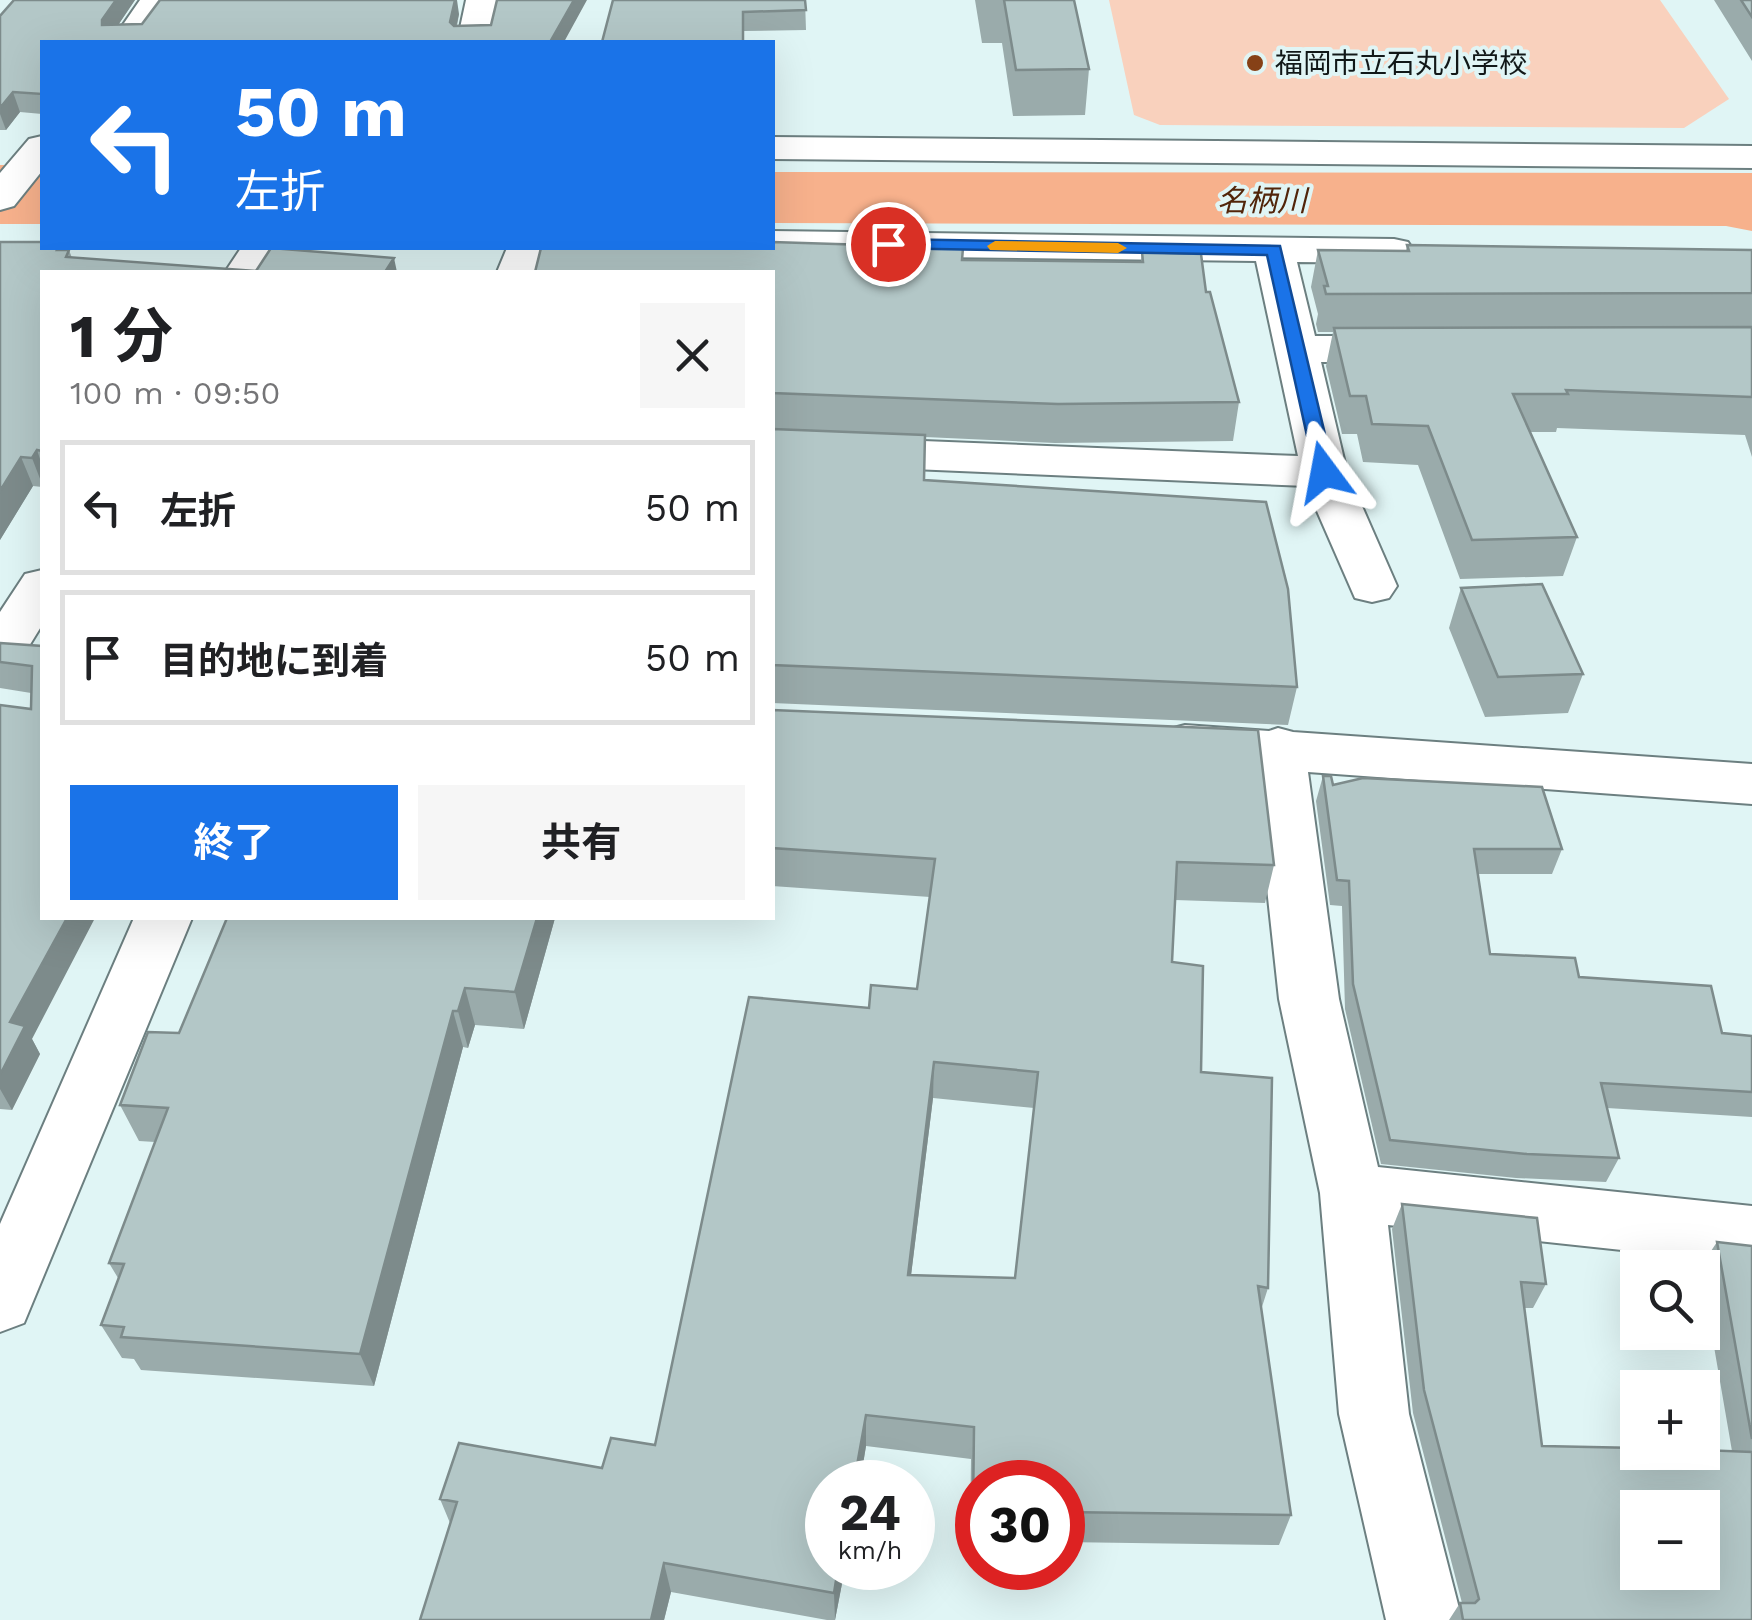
<!DOCTYPE html>
<html lang="ja">
<meta charset="utf-8">
<style>
:root{--surface:#fff;--page:#f6f6f6;--text:#202124;--muted:#757577;--line:#e0e0e0;--accent:#1a73e8}
body{margin:0;font-family:"Work Sans","Noto Sans JP",sans-serif;background:var(--page);color:var(--text);height:100vh;display:flex;flex-direction:column;font-size:38px;white-space:nowrap}
*{box-sizing:border-box;margin:0}
p{font-size:32px;color:var(--muted)}
.icon{flex:none;width:55px;height:55px;fill:none;stroke:currentColor;stroke-width:2;stroke-linecap:round;stroke-linejoin:round}
.map{position:relative;flex:1;overflow:hidden}
.drawer{position:absolute;left:40px;top:270px;width:735px;height:650px;display:flex;flex-direction:column;background:var(--surface);border-radius:0px;box-shadow:0 10px 40px #0002}
.drawer>*{flex:none}
.banner{position:absolute;left:40px;top:40px;width:735px;height:210px;border-radius:0px;box-shadow:0 10px 40px #0002;background:#1a73e8;color:#fff;overflow:hidden}
.fabs{position:absolute;left:1620px;top:1250px;display:grid;gap:20px}
.fabs a{display:grid;place-items:center;width:100px;height:100px;border-radius:0px;background:var(--surface);box-shadow:0 10px 40px #0002;font-size:50px}
.speed{position:absolute;left:805px;top:1460px;display:flex;gap:20px;font-size:50px;font-weight:700;text-align:center}
.speed>*{display:grid;place-content:center;width:130px;height:130px;border-radius:50%;background:var(--surface);box-shadow:0 10px 40px #0002;line-height:1}
.speed small{font-size:25px;font-weight:400}
.speed .limit{border:15px solid #d22;background:#fff;color:#111}
.pin{position:absolute;display:grid;place-items:center;width:85px;height:85px;color:#fff;margin:-42px;border:5px solid #fff;border-radius:50%;box-shadow:0 2px 10px #0007}
.me{position:absolute;width:110px;margin:-55px;rotate:347deg;stroke-linejoin:round;filter:drop-shadow(0 0 8px #0008)}
.turn{display:flex;align-items:center;gap:35px;height:210px;padding:0 30px;font-size:45px}
.turn .icon{width:130px;height:130px;stroke-width:2.5}
.turn b{display:block;font-size:70px;line-height:85px}
.round{display:grid;place-items:center;flex:none;width:105px;height:105px;border-radius:0px;background:var(--page)}
.summary{display:flex;align-items:center;justify-content:space-between;height:170px;padding:0 30px}
h1{font-size:60px;font-weight:700;line-height:75px}
.primary-button{display:flex;gap:20px;margin-top:auto;padding:20px 30px}
.primary-button a{flex:1;height:115px;border-radius:0px;background:var(--accent);color:#fff;font-size:40px;font-weight:700;line-height:115px;text-align:center}
.primary-button a+a{background:var(--page);color:var(--text)}
ul{padding:0;list-style:none}
li{display:flex;align-items:center;gap:30px;height:135px;margin:0 20px 15px;padding:0 10px;border:5px solid var(--line);border-radius:0px}
li div{flex:1}
li b{display:block;font-size:38px}
li em{font-style:normal}
.map>svg:first-child{display:block}
.green{fill:#f9d1bd}
.water{fill:#f7b18c}
.lines{fill:none;stroke-linecap:round;stroke-linejoin:round}
.minor-casing{stroke:#6c7f80;stroke-width:4}
.minor{fill:#fff;fill-rule:evenodd}
.wall{fill:#9aabab;fill-rule:evenodd}
.shaded-wall{fill:#7d8b8b}
.building{fill:#b3c7c7;stroke:#7d8b8b;stroke-width:2.5;fill-rule:evenodd}
.route{fill:#1a73e8;stroke:#114b97;stroke-width:2.5}
.slow{fill:#f59e0b}
.poi-dot{fill:#864117;stroke:#e0f5f5;stroke-width:4}
.labels{text-anchor:middle;stroke-width:8;stroke-linejoin:round;paint-order:stroke}
.far-poi-label{font-size:28px;fill:#111818;stroke:#e0f5f5;text-anchor:start}
.far-water-label{font-size:30px;font-style:italic;fill:#51250a;stroke:#e0f5f5}
</style>
<div class="map">
<svg width="1752" height="1620" viewBox="0 0 1752 1620">
<rect width="100%" height="100%" fill="#e0f5f5"/>
<path class="green" d="M1109,0H1660L1729,99L1684,128L1160,125L1134,115Z"/>
<path class="water" d="M0,165H42V224H0Z
M773,172L1752,173V231L1726,226L773,223Z"/>
<g class="lines">
<defs>
<path id="minor" d="M140,0H174L145,42H111Z
M466,0H500L492,42H457Z
M42,136V171L14,206L0,210V173L29,139Z
M772,137L1752,146V168L772,159Z
M772,231L1394,239L1408,242L1414,251L1408,260L1394,263L1297,262L1315,336H1404L1419,340L1426,349L1419,358L1404,362H1321L1347,472L1397,586L1389,598L1372,602L1355,598L1306,486L772,463V435L1298,456L1256,261L772,255L758,252L755,248H772Z
M241,248H281L265,272H225Z
M507,248H547L537,272H497Z
M42,570V625L18,664L0,670V612L25,574Z
M1185,725L1269,731L1278,728L1293,732L1752,764V804L1308,772L1339,999L1378,1167L1752,1206V1264L1388,1225L1409,1414L1462,1620H1386L1339,1414L1320,1193L1279,999L1254,768L1185,763L1166,758L1158,744L1166,730Z
M134,918H192L24,1323L0,1332V1224Z"/>
</defs>
<use href="#minor" class="minor-casing"/>
<use href="#minor" class="minor"/>
</g>
<path class="wall" d="M135,0L118,25L459,14L457,26L564,42H42V114L20,112L6,130H0V16Z
M613,0H805L806,30L744,31V42H602Z
M975,0H1074L1089,69L1085,115L1013,116L1002,43H982Z
M1714,0H1752V61Z
M0,242L69,250L72,258L256,271L397,272H42V487L33,486L0,540Z
M1407,245L1752,250V457L1745,435L1557,428L1556,432H1530L1577,537L1563,576L1460,579L1418,465L1363,462L1357,434H1342L1326,366L1333,332H1318L1316,324L1318,314L1311,287L1318,250L1406,251Z
M1142,252L1206,292L1239,402L1233,441L1055,443L925,437L924,480L1297,687L1288,725L772,703V272L963,260L1141,262Z
M1461,588L1583,674L1568,713L1485,717L1449,628Z
M0,643L42,646L32,1039L40,1054L12,1110L0,1109V705L31,709V693L0,688Z
M772,710L1274,865L1265,903L1175,900L1172,962L1201,1072L1268,1288L1261,1310L1291,1515L1279,1545L1062,1542V1482H978V1541H970L971,1459L866,1446L860,1482H828V1568H845L835,1620H827L671,1592L664,1620H420L450,1523L440,1499L602,1468L655,1445L869,1008L917,989L930,897L772,886ZM933,1098L1034,1108L1015,1278L911,1275Z
M1323,776L1333,785L1562,849L1552,874H1478L1490,954L1579,977L1722,1033L1752,1036V1117L1607,1108L1619,1158L1606,1182L1516,1178L1381,1164L1345,1009L1342,906L1330,905L1316,801Z
M555,918L524,1029L475,1025L468,1048L463,1047L374,1386L141,1370L134,1359L122,1358L101,1325L118,1278L109,1263L155,1142L139,1141L120,1105L179,1033Z
M1402,1204L1546,1284L1533,1308H1524L1542,1446L1732,1451L1702,1277V1268L1701,1266L1717,1242L1752,1246V1620L1462,1603L1413,1413L1392,1229Z
M1460,1603L1463,1620H1449Z"/>
<path class="shaded-wall" d="M116,0H135L108,40L102,20Z
M455,0H457L459,14L453,41L450,22Z
M574,0H587L564,42H550Z
M13,92L20,112L6,130L0,114V108Z
M394,258L397,272H385Z
M37,450L42,465V484L32,458Z
M21,457L33,486L0,540V491Z
M67,918H95L32,1039L40,1054L12,1110L0,1089V1075L10,1022Z
M537,918H555L524,1029L515,992Z
M465,988L475,1025L468,1048L458,1011Z
M453,1011L463,1047L374,1386L360,1354Z
M934,1062L933,1098L907,1308L908,1275Z
M866,1415V1446L860,1482H854Z
M664,1563L671,1592L664,1620H651Z
M838,1568H845L835,1620L834,1593Z"/>
<path class="building" d="M14,0H116L102,20V25L142,24L160,0H455L450,22L454,26L491,25L497,0H574L550,42H42V94L13,92L0,108V16Z
M613,0H805L806,10L743,12V42H602Z
M1004,0H1074L1089,69L1016,70Z
M1741,0H1752V17Z
M0,242H42V248H58L57,250H69L66,257L256,271L271,248L394,258L385,272H42V451L37,450L32,458L21,457L0,491Z
M772,242L963,248L962,260L1143,262L1142,252L1201,254L1206,292H1210L1239,402L1058,404L772,393V272H535L541,248H772Z
M1407,245L1752,250V293L1326,294L1324,286H1328L1318,250L1409,251Z
M1752,327V397L1566,390L1568,394H1513L1577,537L1472,540L1428,426L1372,424L1366,396H1350L1334,328Z
M772,429L925,435L924,480L1266,502L1288,589L1297,687L772,665Z
M1542,584L1583,674L1498,677L1461,588Z
M0,643L42,646V918H67L10,1022L25,1026L0,1075V705L31,709L32,666L0,662Z
M772,710L1258,730L1274,865L1177,862L1172,962L1203,966L1201,1072L1272,1078L1268,1288L1258,1286L1291,1515L1062,1512V1482H978V1511H973L974,1427L866,1415L854,1482H828V1568H838L834,1593L664,1563L651,1620H420L457,1502L440,1499L459,1443L602,1468L611,1438L655,1445L749,997L869,1008L871,985L917,989L935,859L772,848ZM934,1062L1038,1072L1015,1278L908,1275Z
M1323,776H1331L1333,785L1363,778L1542,787L1562,849H1474L1490,954L1575,958L1579,977L1711,986L1722,1033L1752,1036V1092L1601,1083L1619,1158L1527,1154L1390,1140L1353,984L1349,881L1337,880Z
M227,918H537L515,992L465,988L458,1011H453L360,1354L121,1337L124,1327L101,1325L124,1264L109,1263L168,1108L120,1105L148,1032L179,1033Z
M1402,1204L1537,1218L1546,1284L1521,1282L1542,1446L1638,1448V1452H1702V1450L1752,1452V1620H1463L1460,1603H1475L1479,1599L1424,1390ZM1638,1508H1702V1572H1638Z
M1717,1242L1752,1246V1439Z"/>
<path class="route" d="M888,239L1280,246L1334,472L1324,478L1315,472L1267,255L882,248L880,244Z"/>
<path class="slow" d="M995,241L1118,243L1127,248L1118,253L990,250L987,246Z"/>
<circle class="poi-dot" cx="1255" cy="63" r="10"/>
<g class="labels">
<g class="far-poi-label">
<text x="1275" y="73">福岡市立石丸小学校</text>
</g>
<g class="far-water-label">
<text x="1262" y="211">名柄川</text>
</g>
</g>
</svg>
<div class="fabs">
<a><svg class="icon" aria-label="search" viewBox="0 0 24 24"><circle cx="10" cy="10" r="6"/><path d="M15 15l6 6"/></svg></a>
<a>+</a>
<a>−</a>
</div>
<div class="speed"><div>24<small>km/h</small></div><div class="limit">30</div></div>
<div class="pin" style="left:888px;top:244px;background:#d93025"><svg class="icon" aria-label="arrive" viewBox="0 0 24 24"><path d="M6 21V4h12l-3 4 3 4H6"/></svg></div>
<svg class="me" style="left:1324px;top:472px" viewBox="-20 -20 40 40"><path d="M0-17L14 15 0 8-14 15z" fill="#1a73e8" stroke="#fff" stroke-width="4"/></svg>
<div class="banner">
<div class="turn"><svg class="icon" aria-label="left" viewBox="0 0 24 24"><path d="M17 20v-9H6M10 6l-5 5 5 5"/></svg><div><b>50 m</b>左折</div></div>
</div>
<section class="drawer">
<div class="summary"><div><h1>1 分</h1><p>100 m · 09:50</p></div><a class="round"><svg class="icon" aria-label="close" viewBox="0 0 24 24"><path d="M6 6l12 12M18 6L6 18"/></svg></a></div>
<ul>
<li><svg class="icon" aria-label="left" viewBox="0 0 24 24"><path d="M17 20v-9H6M10 6l-5 5 5 5"/></svg><div><b>左折</b></div><em>50 m</em></li>
<li><svg class="icon" aria-label="arrive" viewBox="0 0 24 24"><path d="M6 21V4h12l-3 4 3 4H6"/></svg><div><b>目的地に到着</b></div><em>50 m</em></li>
</ul>
<div class="primary-button"><a>終了</a><a>共有</a></div>
</section>
</div>
